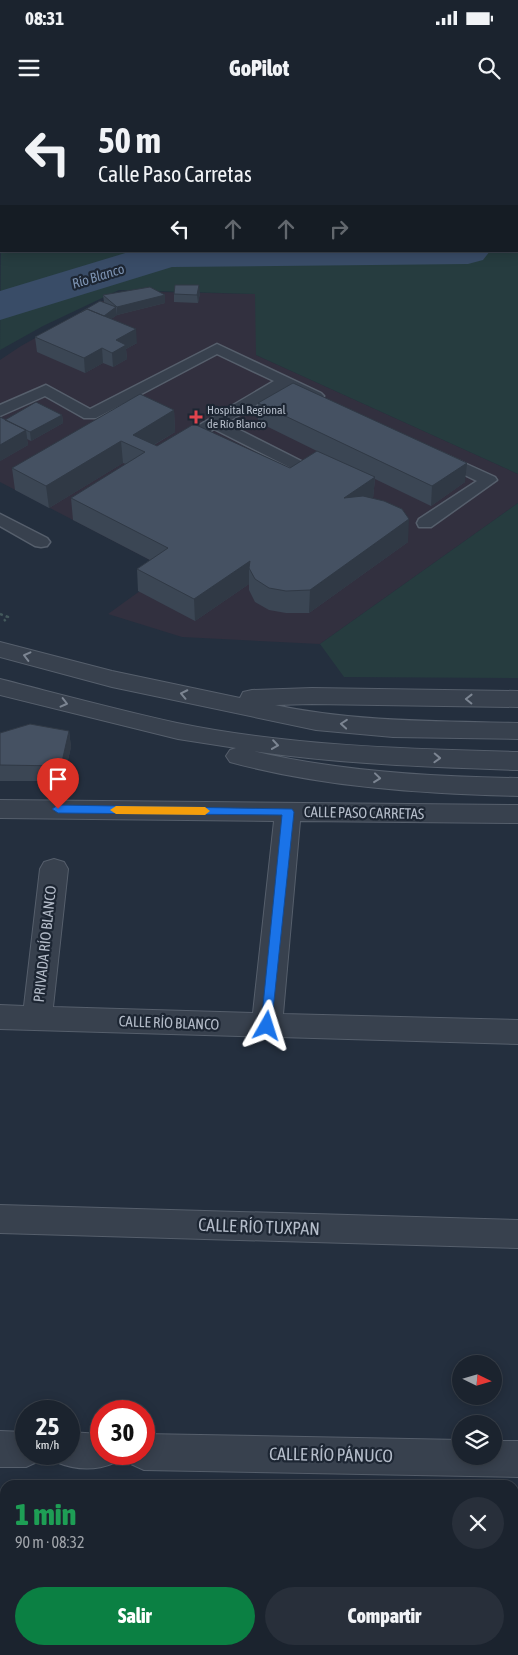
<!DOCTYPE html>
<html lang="es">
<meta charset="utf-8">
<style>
:root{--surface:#1b232e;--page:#282f3a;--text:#f1f3f6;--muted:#a0a4aa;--line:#39404a;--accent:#0b8043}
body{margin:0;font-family:"Asap Condensed",sans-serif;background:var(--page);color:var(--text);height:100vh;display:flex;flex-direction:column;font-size:19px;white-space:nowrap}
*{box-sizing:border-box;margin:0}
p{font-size:16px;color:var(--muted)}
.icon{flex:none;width:28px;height:28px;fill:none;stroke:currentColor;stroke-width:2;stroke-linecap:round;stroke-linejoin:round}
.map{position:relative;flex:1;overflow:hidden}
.panel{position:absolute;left:0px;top:1380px;width:519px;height:175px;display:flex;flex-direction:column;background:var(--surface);border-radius:15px 15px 0 0;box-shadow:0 2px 12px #0003,0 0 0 1px var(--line)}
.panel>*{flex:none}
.top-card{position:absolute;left:0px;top:0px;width:519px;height:152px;box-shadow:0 2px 12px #0003,0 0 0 1px var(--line);background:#1b232e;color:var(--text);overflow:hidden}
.needle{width:32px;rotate:95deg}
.buttons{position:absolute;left:452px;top:1255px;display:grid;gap:10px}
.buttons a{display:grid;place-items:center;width:50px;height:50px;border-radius:50%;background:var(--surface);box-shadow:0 2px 12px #0003,0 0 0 1px var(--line);font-size:25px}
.speed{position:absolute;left:15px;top:1300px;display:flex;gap:10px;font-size:25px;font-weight:700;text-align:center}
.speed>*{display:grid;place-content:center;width:65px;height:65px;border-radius:50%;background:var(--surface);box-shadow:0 2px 12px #0003,0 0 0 1px var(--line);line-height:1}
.speed small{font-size:12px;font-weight:400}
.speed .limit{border:8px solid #d22;background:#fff;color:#111}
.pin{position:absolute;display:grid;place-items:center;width:42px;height:42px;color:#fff;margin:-51px -21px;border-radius:50% 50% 50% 0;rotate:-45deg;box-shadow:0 0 5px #0007}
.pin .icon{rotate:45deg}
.me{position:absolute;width:55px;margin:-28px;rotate:6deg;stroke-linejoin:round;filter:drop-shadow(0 0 4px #0008)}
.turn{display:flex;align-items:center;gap:18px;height:105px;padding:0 15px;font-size:22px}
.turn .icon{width:65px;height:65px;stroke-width:2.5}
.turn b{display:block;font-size:35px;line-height:42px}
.lanes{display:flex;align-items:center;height:48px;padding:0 15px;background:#0003;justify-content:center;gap:25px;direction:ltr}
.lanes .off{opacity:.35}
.round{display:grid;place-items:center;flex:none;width:52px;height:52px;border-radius:26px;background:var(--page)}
.headline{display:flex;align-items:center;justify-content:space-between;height:85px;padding:0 15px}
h1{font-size:30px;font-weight:800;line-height:38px;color:#1e9e55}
.primary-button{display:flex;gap:10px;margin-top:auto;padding:10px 15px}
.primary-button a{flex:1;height:58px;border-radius:30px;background:var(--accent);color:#fff;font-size:20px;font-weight:800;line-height:58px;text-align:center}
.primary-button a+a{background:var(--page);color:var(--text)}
.status{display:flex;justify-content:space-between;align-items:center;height:35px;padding:0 25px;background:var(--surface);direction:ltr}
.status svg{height:14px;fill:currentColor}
header{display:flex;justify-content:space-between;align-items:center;height:65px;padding:0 15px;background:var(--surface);font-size:22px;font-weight:800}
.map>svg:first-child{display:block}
.medical{fill:#32303f}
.green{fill:#263c3f}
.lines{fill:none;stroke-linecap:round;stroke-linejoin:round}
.river{fill:#394c67;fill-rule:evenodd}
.service-casing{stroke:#565f6c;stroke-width:3}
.minor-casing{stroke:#565f6c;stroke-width:2}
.tertiary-casing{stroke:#565f6c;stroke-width:2}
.path{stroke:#44595c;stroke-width:2.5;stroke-dasharray:3 3;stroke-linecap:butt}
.service{fill:#38414e;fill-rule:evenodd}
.minor{fill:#38414e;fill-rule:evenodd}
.tertiary{fill:#38414e;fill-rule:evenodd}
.wall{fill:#3b4654}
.shaded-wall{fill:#303945}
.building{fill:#455162;stroke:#303945}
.oneway{stroke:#7c8592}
.route{fill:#1a73e8;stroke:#114b97}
.slow{fill:#f59e0b}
.health-dot{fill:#e0444e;stroke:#1d2633;stroke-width:2}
.labels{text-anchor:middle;stroke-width:4.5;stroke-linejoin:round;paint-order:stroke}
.far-poi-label{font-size:12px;fill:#b4bcc9;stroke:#1d2633;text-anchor:start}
.far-water-label{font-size:14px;font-style:italic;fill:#7c92b1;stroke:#1d2633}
.street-label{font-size:15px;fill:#b4bcc9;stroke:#1d2633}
.near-street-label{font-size:18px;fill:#b4bcc9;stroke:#1d2633}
</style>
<div class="status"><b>08:31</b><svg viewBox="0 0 49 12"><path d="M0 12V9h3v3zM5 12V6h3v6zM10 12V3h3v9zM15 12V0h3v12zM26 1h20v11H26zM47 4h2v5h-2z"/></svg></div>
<header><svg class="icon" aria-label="menu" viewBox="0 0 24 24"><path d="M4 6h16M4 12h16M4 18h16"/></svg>GoPilot<svg class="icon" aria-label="search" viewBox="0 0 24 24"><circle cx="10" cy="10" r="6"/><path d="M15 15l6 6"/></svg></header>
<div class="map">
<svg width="518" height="1555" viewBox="0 0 518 1555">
<rect width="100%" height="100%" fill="#242f3e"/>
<path class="medical" d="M159,192L256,194V255L518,374V403L320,544L182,537L108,514L169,470L0,382V260L21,246L102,201Z"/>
<path class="green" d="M219,0H518V374L256,255L255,194L119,190L43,226L0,250L1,145V151H518V1Z
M518,403V578L344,577L320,544Z"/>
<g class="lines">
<path class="river" d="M301,0H341L342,1H302Z
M132,151H490L483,160L468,164L172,167L0,220V191Z"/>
<defs>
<path id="service" d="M217,244L321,293L324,296L321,299H311L286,287L226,323L315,368L317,371L315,374H303L214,329L186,346H174L172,343L174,340L274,281L217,254L96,318H84L45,296L0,316V305L46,285L90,309Z
M440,352L495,377L497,380L431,427H419L417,423L419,419L477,381L434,360L432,357L434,354Z
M0,414L47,438L50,442L47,446L41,447L35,446L0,426Z"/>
<path id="minor" d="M0,700L518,705V723L300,721L283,914L518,920V944L0,929V905L24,906L40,769L44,762L54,759L64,762L68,769L53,907L253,913L274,721L0,718Z
M0,1105L518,1120V1148L0,1133Z
M0,1331L26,1332V1354H42L39,1361L26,1367H0Z
M69,1332L101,1334V1354H118L114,1363C95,1371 75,1370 56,1362L52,1354H69Z
M144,1334L461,1340V1356H494V1341H518V1377L144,1370L131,1364L126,1354H144Z"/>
<path id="tertiary" d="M0,542L112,571L240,598L243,592L252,590L312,588L518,591V607L312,604L275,605C355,622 436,621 518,623V639L393,637L316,630L112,587L0,557Z
M0,579C59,594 118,610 177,623C289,646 404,649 518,652V670C429,667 341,664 253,651C337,671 432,677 518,678V696C424,694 321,687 230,662L226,656L230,650L236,648L178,639L0,595Z"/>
</defs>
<use href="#service" class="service-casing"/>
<use href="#minor" class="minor-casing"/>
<use href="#tertiary" class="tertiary-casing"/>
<path class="path" d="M0,514L8,517L4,521"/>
<use href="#service" class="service"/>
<use href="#minor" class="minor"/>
<use href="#tertiary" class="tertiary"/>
</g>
<path class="wall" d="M200,193L198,203L174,202V194Z
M103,195H165V203L117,215V214V215L111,219L137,243L126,249L127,259L113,267L103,263L85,273L37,252L35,237L104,202Z
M258,303L465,382L431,406L375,379L373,398L408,442L309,513H286L269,510L255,502L249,490V484L195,521L138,491L137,469L150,460L73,420L71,398L126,364L123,363L49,408L15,390L12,368L174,310L175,332L154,345L157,346L290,368L321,353L258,322Z
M62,315L63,323L31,341L27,339L28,345L0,361V317L5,320Z
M69,631L71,647L63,681H0V633Z"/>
<path class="shaded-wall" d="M199,185L200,193L198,203L197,195Z
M165,195V203L117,215V207Z
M116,207L117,215L99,227V220Z
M136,229L137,243L126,249L127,259L113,267L112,253L116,240Z
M102,248L103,263L85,273L84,258Z
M174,310L175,332L143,351L133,335Z
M62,315L63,323L31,341L30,332Z
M26,330L28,345L0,361V345Z
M121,341L123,363L49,408L46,386Z
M467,363L465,382L431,406L432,386Z
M375,377L373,399L344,398Z
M409,419L408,442L309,513L310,490Z
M250,461L249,468V484L195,521L194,499Z
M69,631L71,647L63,681L61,666Z"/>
<path class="building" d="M175,185H199L197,195L174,194Z
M150,187L165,195L117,207L103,195Z
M100,201L116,207L104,216L87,209L81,212Z
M87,209L136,229L116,240L126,245L112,253L102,248L84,258L35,237Z
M293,283L467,363L432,386L258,303Z
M140,294L174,310L133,335L157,346L194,324L290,368L317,351L375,377L344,398L363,396L384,401L402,409L409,419L310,490L286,491L269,488L255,479L249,468L250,461L194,499L137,469L168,448L71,398L145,352L121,341L46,386L12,368Z
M36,302L62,315L30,332L5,320Z
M0,317L26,330L0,345Z
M30,624L69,631L61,666L0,665V633Z"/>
<defs><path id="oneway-chevron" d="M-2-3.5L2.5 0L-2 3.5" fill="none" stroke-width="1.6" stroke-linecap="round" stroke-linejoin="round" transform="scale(1.25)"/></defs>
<g class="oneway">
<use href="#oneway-chevron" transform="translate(27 556) rotate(-166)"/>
<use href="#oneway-chevron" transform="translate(184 594) rotate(-168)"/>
<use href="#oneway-chevron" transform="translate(469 599) rotate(-179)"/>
<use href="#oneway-chevron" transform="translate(64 603) rotate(14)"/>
<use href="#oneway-chevron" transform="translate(344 624) rotate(-175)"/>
<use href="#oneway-chevron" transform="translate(275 645) rotate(8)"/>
<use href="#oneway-chevron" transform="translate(437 658) rotate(2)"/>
<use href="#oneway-chevron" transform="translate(377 678) rotate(6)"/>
</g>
<path class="route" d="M58,705L292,709L294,712L271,929H263L261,926L282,715L58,713L52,709Z"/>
<path class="slow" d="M116,706L205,707L210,711L205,715L116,714L110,710Z"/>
<path class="health-dot" d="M193.5 309.5h5v5h5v5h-5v5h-5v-5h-5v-5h5z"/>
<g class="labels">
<g class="far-poi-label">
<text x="207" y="314">Hospital Regional<tspan x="207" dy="14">de Río Blanco</tspan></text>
</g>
<g class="far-water-label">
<text transform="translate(98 176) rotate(-17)" y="5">Río Blanco</text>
</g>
<g class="street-label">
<text transform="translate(364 713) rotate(1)" y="5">CALLE PASO CARRETAS</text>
<text transform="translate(45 844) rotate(-84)" y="5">PRIVADA RÍO BLANCO</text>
<text transform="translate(169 923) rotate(2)" y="5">CALLE RÍO BLANCO</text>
</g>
<g class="near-street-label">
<text transform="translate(259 1127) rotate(2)" y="6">CALLE RÍO TUXPAN</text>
<text transform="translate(331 1355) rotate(1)" y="6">CALLE RÍO PÁNUCO</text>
</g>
</g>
</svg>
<div class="buttons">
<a><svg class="needle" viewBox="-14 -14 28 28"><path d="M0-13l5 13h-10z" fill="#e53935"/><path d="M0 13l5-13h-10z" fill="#a0a4aa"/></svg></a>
<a><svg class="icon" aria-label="layers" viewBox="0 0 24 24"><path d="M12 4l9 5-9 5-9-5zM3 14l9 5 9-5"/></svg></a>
</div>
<div class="speed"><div>25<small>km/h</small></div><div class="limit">30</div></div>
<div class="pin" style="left:58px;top:709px;background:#d93025"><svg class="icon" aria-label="arrive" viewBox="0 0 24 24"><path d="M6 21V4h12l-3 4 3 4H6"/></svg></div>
<svg class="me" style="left:267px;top:926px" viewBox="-20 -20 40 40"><path d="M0-17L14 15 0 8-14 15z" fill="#1a73e8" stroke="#fff" stroke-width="4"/></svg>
<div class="top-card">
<div class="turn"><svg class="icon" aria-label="left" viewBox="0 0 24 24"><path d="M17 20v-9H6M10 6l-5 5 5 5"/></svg><div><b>50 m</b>Calle Paso Carretas</div></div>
<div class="lanes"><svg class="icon" aria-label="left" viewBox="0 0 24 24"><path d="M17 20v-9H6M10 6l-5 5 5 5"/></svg><svg class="icon off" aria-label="ahead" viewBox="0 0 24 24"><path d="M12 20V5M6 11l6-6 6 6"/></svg><svg class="icon off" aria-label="ahead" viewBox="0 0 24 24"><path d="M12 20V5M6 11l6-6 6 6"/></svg><svg class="icon off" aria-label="right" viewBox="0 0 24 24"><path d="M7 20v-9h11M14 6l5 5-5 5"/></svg></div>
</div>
<section class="panel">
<div class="headline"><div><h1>1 min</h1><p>90 m · 08:32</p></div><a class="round"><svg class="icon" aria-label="close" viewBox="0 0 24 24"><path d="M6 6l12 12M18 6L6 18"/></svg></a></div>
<div class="primary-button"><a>Salir</a><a>Compartir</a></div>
</section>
</div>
